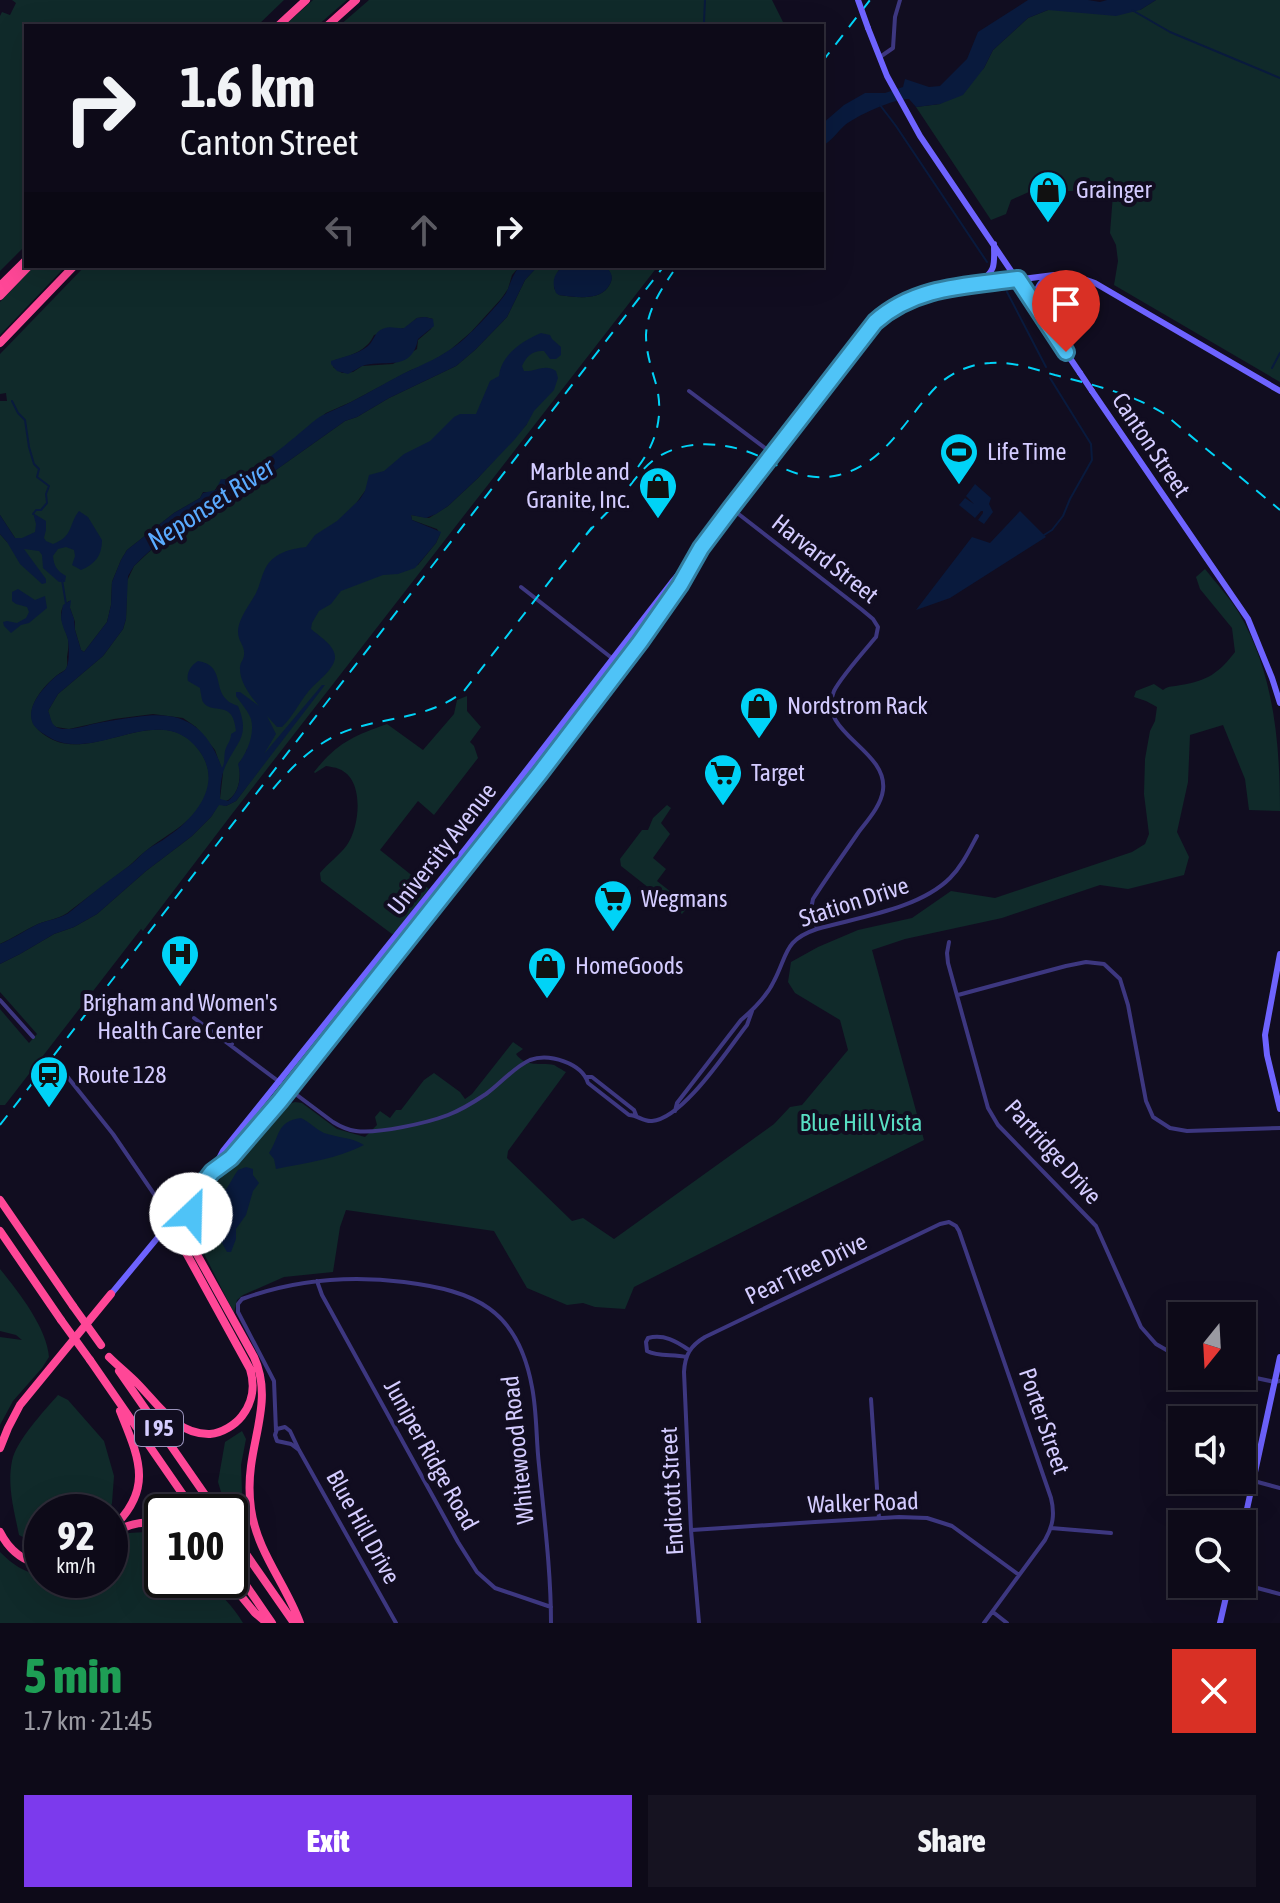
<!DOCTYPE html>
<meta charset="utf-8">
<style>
:root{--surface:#0d0a18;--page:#161321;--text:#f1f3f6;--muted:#9a9aa2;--line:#2d2b37;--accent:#7c3aed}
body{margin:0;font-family:"Asap Condensed",sans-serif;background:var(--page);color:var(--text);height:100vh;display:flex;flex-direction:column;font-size:30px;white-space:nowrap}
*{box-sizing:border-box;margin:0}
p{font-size:26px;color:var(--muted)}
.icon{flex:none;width:44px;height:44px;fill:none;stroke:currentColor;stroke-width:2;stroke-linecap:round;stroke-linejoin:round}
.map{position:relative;height:1623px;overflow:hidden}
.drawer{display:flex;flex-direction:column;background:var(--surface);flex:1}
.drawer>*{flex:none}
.hud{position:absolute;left:24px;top:24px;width:800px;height:244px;border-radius:0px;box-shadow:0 8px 32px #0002,0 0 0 2px var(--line);background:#0d0a18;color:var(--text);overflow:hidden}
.needle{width:52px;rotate:198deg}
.buttons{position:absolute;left:1168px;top:1302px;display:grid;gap:16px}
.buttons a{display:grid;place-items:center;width:88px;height:88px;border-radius:0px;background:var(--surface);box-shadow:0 8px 32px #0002,0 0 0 2px var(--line);font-size:40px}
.speed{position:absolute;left:24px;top:1494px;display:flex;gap:16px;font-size:40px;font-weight:700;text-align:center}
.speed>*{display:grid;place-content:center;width:104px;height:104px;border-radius:50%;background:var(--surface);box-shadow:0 8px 32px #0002,0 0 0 2px var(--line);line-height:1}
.speed small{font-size:20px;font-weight:400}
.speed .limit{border:4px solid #111;border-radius:12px;background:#fff;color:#111}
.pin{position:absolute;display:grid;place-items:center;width:68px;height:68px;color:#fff;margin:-82px -34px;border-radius:50% 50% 50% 0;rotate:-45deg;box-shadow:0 0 8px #0007}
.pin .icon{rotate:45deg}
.me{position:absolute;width:88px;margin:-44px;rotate:24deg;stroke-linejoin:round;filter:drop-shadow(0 0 6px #0008)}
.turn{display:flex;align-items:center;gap:28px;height:168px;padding:0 24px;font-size:36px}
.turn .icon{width:104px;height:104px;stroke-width:2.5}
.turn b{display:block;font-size:56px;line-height:68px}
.lanes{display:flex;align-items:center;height:76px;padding:0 24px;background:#0003;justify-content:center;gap:40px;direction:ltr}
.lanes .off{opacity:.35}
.round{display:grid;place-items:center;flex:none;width:84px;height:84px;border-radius:0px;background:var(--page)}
.headline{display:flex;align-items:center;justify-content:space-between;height:136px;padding:0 24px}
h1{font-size:48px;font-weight:800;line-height:60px;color:#1e9e55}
.primary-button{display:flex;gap:16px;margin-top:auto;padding:16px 24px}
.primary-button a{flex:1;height:92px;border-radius:0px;background:var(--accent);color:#fff;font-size:32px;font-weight:800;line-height:92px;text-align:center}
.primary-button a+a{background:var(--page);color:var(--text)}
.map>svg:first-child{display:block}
.green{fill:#102a2a;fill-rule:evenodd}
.water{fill:#091a3d}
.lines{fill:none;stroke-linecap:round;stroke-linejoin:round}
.stream{stroke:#091a3d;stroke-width:2}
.minor{stroke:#3d3780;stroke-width:4}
.secondary{stroke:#6e63ff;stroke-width:6}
.motorway{stroke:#ff4797;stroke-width:8}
.rail{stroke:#00d3f7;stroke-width:2;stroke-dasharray:12 10;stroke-linecap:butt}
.secondary-bridge{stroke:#6e63ff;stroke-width:6}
.motorway-bridge{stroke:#ff4797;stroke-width:8}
.route-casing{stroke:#337fa1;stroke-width:20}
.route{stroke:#4fc3f7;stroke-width:14}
.labels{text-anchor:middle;stroke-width:8;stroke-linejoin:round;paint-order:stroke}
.shield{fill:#110d20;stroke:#9a93bc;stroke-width:2}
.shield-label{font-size:22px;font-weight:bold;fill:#d4ccff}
.poi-label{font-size:24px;fill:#d4ccff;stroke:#110d20;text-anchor:start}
.street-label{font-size:24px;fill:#d4ccff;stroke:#110d20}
.park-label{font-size:24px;fill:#58dfc3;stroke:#110d20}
.water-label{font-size:26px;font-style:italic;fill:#5aabff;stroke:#110d20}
</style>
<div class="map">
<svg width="1280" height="1623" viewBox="0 0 1280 1623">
<rect width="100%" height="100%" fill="#110d20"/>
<path class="green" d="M12,0H284L257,26H26V245L0,271V16L2,12L10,15L16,3Z
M313,0H347L317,26H284Z
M369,0H772L784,24H781L782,26H339Z
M1156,0H1280V382L1114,285L1118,261L1116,245L1110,233L1113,194L1082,191H1031L1011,200L1006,214L991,220L916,107L940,104L984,68L993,50L1028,18L1048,10H1140Z
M34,266H66L0,335V302Z
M85,266H520L512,275L508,289L501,299L471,332L449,351L425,365L411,370L351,402L326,413L284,448L263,463L231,480L224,479L213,492H203L200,498L174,513L127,550L121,560L112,582L111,605L107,622L84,652L81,650L75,630V622L70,608L69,601C54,611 64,625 68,639C69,645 68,651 67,657C67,661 68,666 66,669C65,670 57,675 56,676C44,686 26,706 33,723C36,728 41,733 46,736C92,768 166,692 203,756C209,767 211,780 207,792C195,823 171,831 147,850C140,855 135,861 129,866C110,881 90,895 71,910C63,918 48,920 38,924C25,930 13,938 0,944V534L7,542L21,547L0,515V401H7L6,393L0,394V354ZM425,317L433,319L431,329L418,340L417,349L393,364L362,366L353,372L342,373L333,367L335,360C350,356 367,351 374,335L405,328L417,318Z
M538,266H564L558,271L554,288L559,295C576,297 601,302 610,284C614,276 610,272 605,266H658L232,814L143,931L141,929L5,1105H0V1009L29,1043L37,1034L0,992V964L20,954L54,934L74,927L97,914L146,871L192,836L211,817L219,804L226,806L236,801L260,769L247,749L244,757L239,763C241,777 240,796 224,802L220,799L223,773L215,750L196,727L183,718L153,714L114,719L69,729L56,727L52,724L48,711L58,694L103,656L123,629L126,619L127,581L134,566L163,539L191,519L226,503L266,477L345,421L357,417L389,398L456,366L475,350L507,317L525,280ZM527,424L478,478L448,506L429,518L411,515L412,520L437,529L440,534L436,543L418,565L345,581L357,502L365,491Z
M1205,569C1216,583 1230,598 1239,613C1274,673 1280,744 1280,811L1249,810L1245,779L1223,725L1190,735L1188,782L1177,832L1189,857L1184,875L1128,889L1100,885L1002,918L905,939L872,950L924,1140L634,1287L625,1309L595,1307L583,1303L567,1305L527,1288L494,1231L346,1210L340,1227L333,1272L284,1277L243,1295L237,1300L234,1313L192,1230V1220L199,1202L286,1105L295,1102L302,1103L337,1129L365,1137L377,1125L375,1117L380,1111L390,1118L396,1110H401L424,1080L434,1073L460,1092L465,1099L472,1094L513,1042L523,1049L516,1054C526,1068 540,1062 554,1065C556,1066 564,1071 566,1072L508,1151L507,1158L572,1221L583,1218L614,1239L774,1124L790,1107L802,1105L848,1050L840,1020L795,993L788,982L791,962L818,947L858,930L912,918L951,891L995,898L1132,852L1145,844L1149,834L1144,794L1145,759L1150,731L1155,721L1157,707L1146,701L1134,697L1136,691L1154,684L1163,690C1169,685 1173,687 1181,685C1207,681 1219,673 1235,652L1232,628L1200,589L1196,577Z
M467,696V711L481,727L470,742L474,746L478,758L434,815L418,801L380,850L429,889L395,933L392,934L321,881L320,873C328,863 339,856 347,845C360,826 365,779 339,769C335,767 330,767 326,766L315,773L314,772C337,743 353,736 387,724L423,750L454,714L457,700Z
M667,805L671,808L661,823L670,834L653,858L666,869L657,881L689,906L682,914L621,866L620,859L642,830H648L653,818Z
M0,1269C18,1291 47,1328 49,1357L42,1368L13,1401L0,1425V1337L22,1340L16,1335L0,1331Z
M58,1395L68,1400L104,1441L114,1476L112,1503L109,1512H42V1547L19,1535C14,1510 7,1486 12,1461C16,1441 44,1411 58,1395Z
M242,1431L246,1439L241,1465L242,1492L240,1513L221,1492L218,1482L225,1442Z
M146,1532L162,1536V1580H209C220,1595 234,1607 243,1623H0V1552C13,1565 24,1572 42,1576V1580H110V1546L129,1533Z"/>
<path class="water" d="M1028,0H1088L1100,2L1107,0H1156L1140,10L1116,16L1048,10L1028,18L993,50L984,68L963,95L940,104L916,107L909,99C895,98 856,116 845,125C837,132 832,141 822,146V124L844,105L865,93H885L903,87L905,79L929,87L940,86L967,59L978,32Z
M520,266H538L525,280L507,317L475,350L456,366L389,398L357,417L345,421L266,477L226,503L191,519L163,539L143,557L134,566L128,576L126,619L123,629L103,656L58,694L48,711C51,716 50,723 56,727C66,732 82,727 93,724C107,721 121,719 136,717C182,710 206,724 222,768C226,761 223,755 226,748C228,743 231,740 231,734L236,731C233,698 213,716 203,702C202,701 200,689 200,688L188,681C186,673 191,665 198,661C224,665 214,688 226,699C229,703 234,704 238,706C251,737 236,742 225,767C221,776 220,789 220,799L228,801C239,792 242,778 238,764C247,753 255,734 251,719C248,711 241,703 236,696V692H240L259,706C250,696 239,681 240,667C241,660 243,662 244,655C245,648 241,644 239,638C234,623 250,605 256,593C260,585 261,577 265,569C273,553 290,549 306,547L315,535L337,521L360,499L365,491L369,475L384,471L404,454L430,441L454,417L460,414H476L490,381L499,376C501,355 522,341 541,333L550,335L552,339L561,347V355L556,359H550L544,351C532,350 526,357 522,366L524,371C536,372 545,363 556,371L558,378L554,390L534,411L527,424L515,439L478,478L448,506L436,514L426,518L411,515L412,520L441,532L436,543L415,568L398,574L383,575L341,591L331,604L319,611L312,623L311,629C319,636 336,646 335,658C334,670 315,683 308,692C299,703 292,718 282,727H277L267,716L276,734L264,754L322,685H325L236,801L226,806L219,805L211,817L192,836L146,871L97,914L74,927L54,934L20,954L0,964V944C13,939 25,930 38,924C48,920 63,918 71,911C90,895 109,880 129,866C135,862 140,855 147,850C153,845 161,842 167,837C195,818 223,785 200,752C161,696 93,767 47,736C42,733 36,729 33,724C25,707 44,687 55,677C58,674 62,673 65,670C70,664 69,647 68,640C67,634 63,629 62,623C60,617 62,611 63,605L71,600L70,608L74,619L75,630L81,650L84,652L107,622L111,605L112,582L121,560L127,550L174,513L200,498L203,493L216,490L221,479C246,484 298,433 318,418C329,411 340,408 351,402C371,392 391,379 411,370C431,361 448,353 464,339C475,329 499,304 506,293C511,283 512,275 520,266Z
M564,266H605C611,272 614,276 610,284C601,302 576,297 559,295L556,293C551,282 554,273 564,266Z
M425,317L433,319L434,326L418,339C412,371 388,360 365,365C359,367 354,371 348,374L337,371L331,364V361C343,357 358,354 368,346C375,340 374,331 385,328C391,326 398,329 404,328L417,318Z
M975,484L991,498L989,504L993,512L984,524L978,520L983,513V511H981L975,518L959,505L965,498L974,504L966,496Z
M79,511L88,517L102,540C102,556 95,564 81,570L72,565L75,556L74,550L66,547L58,549L53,556C54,566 57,571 66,576L65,582H59L43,568L42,555L39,551L24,549L46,579V583L42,584L20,564L7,542L0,534V515L15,538H22L35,532L36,524L33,513L46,521V530L44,538L46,541L53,544C74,536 68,525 79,511Z
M1020,511L1046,537L950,598L916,610L972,537L990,543Z
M18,589L35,600L45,596L47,608L29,623L21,625L11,633L4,626L3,622L7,621L17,623L26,618L29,612L27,607L16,604L12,601V592Z
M301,1118C310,1122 315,1129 324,1133C338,1138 352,1137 364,1145C337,1159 305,1163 276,1169L274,1159L269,1153C280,1137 276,1121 301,1118Z
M246,1167L253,1169V1175L259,1183L253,1191L246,1215L236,1229V1239L231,1252H227L216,1232L206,1224C203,1204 213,1205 224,1192C229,1186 233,1177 238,1170Z"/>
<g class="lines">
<path class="stream" d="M705,0L704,22L710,26
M1132,10L1170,32L1280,78
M880,105L896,126L987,262
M1007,292L1046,367
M1272,368L1280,353
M12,401L18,413L25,420L29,447L34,464L39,469L37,477L49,486L46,494L47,503L41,510H36L33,514
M1044,535L1052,530L1063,516L1070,499L1092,460L1091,444L1050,378
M62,580L66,604"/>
<path class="minor" d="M880,57L893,48L895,17L900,0
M689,391L773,454
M732,509L861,609L873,619L878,627L876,637C865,650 841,677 834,691C816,733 888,749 883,790C881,806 867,821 858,833C843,855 827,877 813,899L811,909L817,929
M521,587L622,666
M949,942L947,953L948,963L988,1108L998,1125L1096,1226L1141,1327L1156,1344L1182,1359
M958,995L1066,966L1086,962L1104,964L1120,979L1128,1005L1146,1101L1153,1117L1170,1128L1187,1131L1280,1128
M0,1000L33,1037
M194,1018L333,1122C341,1127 348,1130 356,1131C378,1134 427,1123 448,1115C461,1110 474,1102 486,1094C500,1084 514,1067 530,1060C549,1053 582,1063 588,1083L629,1115C638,1115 643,1122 652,1121C683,1119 728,1049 747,1025L752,1011
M207,1026L212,1025L231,1040L232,1044
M66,1075L113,1134L171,1219
M587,1077H592L634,1110L636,1115
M675,1111L677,1103L741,1020C754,1009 767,996 774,981C788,954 784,940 817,929C859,917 919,909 950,878C962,866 969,851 977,836
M317,1281L322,1295L458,1542L477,1572L495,1588L551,1607
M686,1357C673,1354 658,1357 647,1351L646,1342L648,1338C664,1334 676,1341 689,1350
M1242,1375L1275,1382L1280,1381
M871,1399L879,1518
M276,1431L274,1381L238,1312V1304L242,1299C294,1280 348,1275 404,1282C475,1291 518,1309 532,1387C537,1412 536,1439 539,1465C544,1517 551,1571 551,1623
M299,1450L291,1444L277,1441L275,1435L277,1429L285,1427L290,1431L299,1450L396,1623
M1254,1481L1280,1488
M1051,1528L1111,1533
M692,1530L815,1522L899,1517L927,1518L952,1526L1019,1575
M1242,1584L1280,1594
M993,1612L1007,1623
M699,1623L691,1530L684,1372C685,1355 690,1346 705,1337L940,1224L949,1222L956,1226L959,1231L1051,1498C1055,1514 1053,1526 1045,1540L984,1623"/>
<path class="secondary" d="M868,28L887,76L920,136L1080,373
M979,282C997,271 994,263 994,244
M1037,305C1034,293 1037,284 1048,277
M1092,391L1248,619L1272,678L1280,703
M1280,954L1265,1035L1267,1055L1280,1109
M212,1172L231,1158L261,1124L404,946L634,650L695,560
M111,1294L212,1172L223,1151L467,847L672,582L701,548L867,331L883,316L898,305L937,290L1054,275L1078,277L1095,283L1280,391
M1242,1532L1280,1357
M1220,1623L1229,1584"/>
<path class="motorway" d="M278,26L306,0
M327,26L356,0
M0,286L26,260
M0,296L29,266
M0,343L74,266
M0,1200L73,1306
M172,1220L184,1231L254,1357C271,1394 256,1428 251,1466C249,1481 249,1495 251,1509C257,1552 286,1584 300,1623
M0,1231L61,1320
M192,1241C188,1220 192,1203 202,1185
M109,1357C118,1366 128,1374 137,1383C158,1404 176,1435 210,1434C222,1433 235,1425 242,1416C253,1402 255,1385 250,1369L178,1238L172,1220
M90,1360L195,1512
M119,1371L217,1512
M0,1448L8,1428L20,1405L111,1294
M110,1530C155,1490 139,1458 120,1411
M230,1531L294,1623
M0,1532C9,1550 22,1561 42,1565
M110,1535C126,1524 143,1520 162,1524
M230,1562L272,1623
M228,1580L255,1613L267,1623"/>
<path class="rail" d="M822,62L870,0
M638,467C657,442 664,414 656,384C651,367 646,352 646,335C647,311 660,291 673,272
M586,535C596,523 608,512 619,500C630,486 640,470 655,459C686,437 732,442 765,459C788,472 812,482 839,475C886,463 905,419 936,387C950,373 970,364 990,363C1012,361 1034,369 1055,375C1093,385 1130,393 1163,413L1280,510
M273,789C295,763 320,739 352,729C392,716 430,718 464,691L592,527
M0,1125L664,266"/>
<path class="secondary-bridge" d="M858,0L868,28
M1080,373L1092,391"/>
<path class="motorway-bridge" d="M73,1306L101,1345
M61,1320L90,1360"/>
</g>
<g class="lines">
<defs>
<path id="route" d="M191,1214L202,1185L212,1172L231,1158L280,1101L540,773L640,642L680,585L701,548L731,508L875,322C915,286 967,286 1018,279L1066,352"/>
</defs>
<use href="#route" class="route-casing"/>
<use href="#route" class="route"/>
</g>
<defs>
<symbol id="shop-pin" viewBox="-11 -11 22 30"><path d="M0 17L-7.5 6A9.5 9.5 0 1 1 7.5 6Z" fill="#00d3f7" stroke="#110d20"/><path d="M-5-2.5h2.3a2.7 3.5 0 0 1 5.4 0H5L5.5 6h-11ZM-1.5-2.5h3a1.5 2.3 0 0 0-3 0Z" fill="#111"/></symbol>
<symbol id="stadium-pin" viewBox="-11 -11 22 30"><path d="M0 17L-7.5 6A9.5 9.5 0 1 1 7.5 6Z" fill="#00d3f7" stroke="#110d20"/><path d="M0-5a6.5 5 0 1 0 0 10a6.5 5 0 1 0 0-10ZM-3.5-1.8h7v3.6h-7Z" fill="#111"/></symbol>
<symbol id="supermarket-pin" viewBox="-11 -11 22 30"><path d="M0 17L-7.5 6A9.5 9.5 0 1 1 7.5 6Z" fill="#00d3f7" stroke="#110d20"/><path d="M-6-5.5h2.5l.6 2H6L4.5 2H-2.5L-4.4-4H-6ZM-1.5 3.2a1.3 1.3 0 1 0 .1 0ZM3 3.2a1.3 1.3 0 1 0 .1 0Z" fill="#111"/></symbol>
<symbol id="hospital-pin" viewBox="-11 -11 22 30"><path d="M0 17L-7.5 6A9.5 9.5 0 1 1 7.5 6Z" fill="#00d3f7" stroke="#110d20"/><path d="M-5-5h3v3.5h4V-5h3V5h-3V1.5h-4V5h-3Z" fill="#111"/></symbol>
<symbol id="station-pin" viewBox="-11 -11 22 30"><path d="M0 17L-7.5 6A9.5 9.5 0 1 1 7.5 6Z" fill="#00d3f7" stroke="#110d20"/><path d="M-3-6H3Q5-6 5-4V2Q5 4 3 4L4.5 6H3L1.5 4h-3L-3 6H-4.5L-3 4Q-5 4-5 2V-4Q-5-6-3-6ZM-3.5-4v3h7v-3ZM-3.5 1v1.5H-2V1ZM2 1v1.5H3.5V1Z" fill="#111"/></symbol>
</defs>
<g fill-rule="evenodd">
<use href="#shop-pin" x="1026" y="168" width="44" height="60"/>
<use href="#stadium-pin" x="937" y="430" width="44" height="60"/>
<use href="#shop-pin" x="636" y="464" width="44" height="60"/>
<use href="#shop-pin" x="737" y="684" width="44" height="60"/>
<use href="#supermarket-pin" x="701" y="751" width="44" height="60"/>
<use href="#supermarket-pin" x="591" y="877" width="44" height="60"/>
<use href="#hospital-pin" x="158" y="932" width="44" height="60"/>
<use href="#shop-pin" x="525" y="944" width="44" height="60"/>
<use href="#station-pin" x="27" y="1053" width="44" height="60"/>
</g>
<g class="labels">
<rect class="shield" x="135" y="1410" width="48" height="36" rx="6"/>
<g class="shield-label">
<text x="159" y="1436">I 95</text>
</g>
<g class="poi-label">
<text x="1076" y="198">Grainger</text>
<text x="987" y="460">Life Time</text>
<text x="630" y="480" text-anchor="end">Marble and<tspan x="630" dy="28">Granite, Inc.</tspan></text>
<text x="787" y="714">Nordstrom Rack</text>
<text x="751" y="781">Target</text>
<text x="641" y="907">Wegmans</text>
<text x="575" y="974">HomeGoods</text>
<text x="180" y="1011" text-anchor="middle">Brigham and Women's<tspan x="180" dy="28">Health Care Center</tspan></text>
<text x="77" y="1083">Route 128</text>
</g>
<g class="street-label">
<text transform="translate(1151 445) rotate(56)" y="8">Canton Street</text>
<text transform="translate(825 559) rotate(38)" y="8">Harvard Street</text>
<text transform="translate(442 849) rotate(-52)" y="8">University Avenue</text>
<text transform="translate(854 902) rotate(-18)" y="8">Station Drive</text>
<text transform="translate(1053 1152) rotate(48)" y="8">Partridge Drive</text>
<text transform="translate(806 1269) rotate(-26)" y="8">Pear Tree Drive</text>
<text transform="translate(1044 1421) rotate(71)" y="8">Porter Street</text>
<text transform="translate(518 1450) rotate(-96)" y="8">Whitewood Road</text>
<text transform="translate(431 1455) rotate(61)" y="8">Juniper Ridge Road</text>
<text transform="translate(672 1491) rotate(-93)" y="8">Endicott Street</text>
<text transform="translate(863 1503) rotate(-2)" y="8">Walker Road</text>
<text transform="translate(363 1527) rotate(61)" y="8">Blue Hill Drive</text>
</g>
<g class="park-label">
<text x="861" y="1131">Blue Hill Vista</text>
</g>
<g class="water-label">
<text transform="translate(211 504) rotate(-33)" y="9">Neponset River</text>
</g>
</g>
</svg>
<div class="buttons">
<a><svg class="needle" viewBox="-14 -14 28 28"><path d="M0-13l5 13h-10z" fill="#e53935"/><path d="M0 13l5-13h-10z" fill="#9a9aa2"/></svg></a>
<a><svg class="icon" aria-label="sound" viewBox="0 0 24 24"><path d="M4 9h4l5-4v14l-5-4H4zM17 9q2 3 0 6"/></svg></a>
<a><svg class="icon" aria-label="search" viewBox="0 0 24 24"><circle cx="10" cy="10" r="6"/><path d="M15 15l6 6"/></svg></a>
</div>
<div class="speed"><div>92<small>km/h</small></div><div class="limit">100</div></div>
<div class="pin" style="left:1066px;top:352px;background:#d93025"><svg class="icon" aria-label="arrive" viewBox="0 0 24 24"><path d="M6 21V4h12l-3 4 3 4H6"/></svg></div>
<svg class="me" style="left:191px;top:1214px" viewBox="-20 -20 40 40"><circle r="19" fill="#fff"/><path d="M0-13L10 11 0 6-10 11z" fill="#4fc3f7"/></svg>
<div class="hud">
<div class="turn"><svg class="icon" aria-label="right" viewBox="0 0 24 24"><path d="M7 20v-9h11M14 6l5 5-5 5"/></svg><div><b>1.6 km</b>Canton Street</div></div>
<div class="lanes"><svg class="icon off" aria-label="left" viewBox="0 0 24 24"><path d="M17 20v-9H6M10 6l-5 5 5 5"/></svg><svg class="icon off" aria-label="ahead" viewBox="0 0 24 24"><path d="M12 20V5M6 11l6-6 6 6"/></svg><svg class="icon" aria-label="right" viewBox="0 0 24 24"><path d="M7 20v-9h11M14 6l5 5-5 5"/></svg></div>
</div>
</div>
<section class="drawer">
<div class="headline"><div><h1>5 min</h1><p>1.7 km · 21:45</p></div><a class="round" style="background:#d93025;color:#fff"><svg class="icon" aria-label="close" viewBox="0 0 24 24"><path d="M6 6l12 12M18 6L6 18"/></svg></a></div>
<div class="primary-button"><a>Exit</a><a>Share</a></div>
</section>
